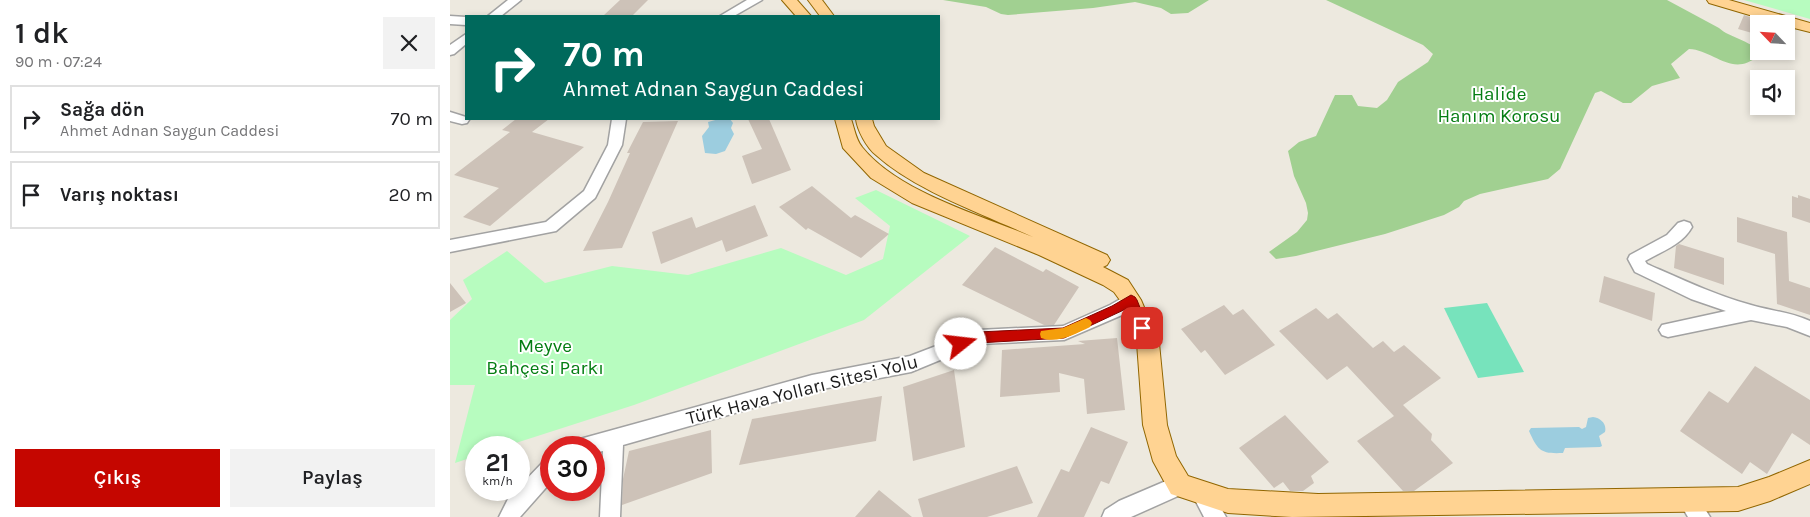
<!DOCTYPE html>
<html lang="tr">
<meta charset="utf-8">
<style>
:root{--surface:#fff;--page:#f2f2f2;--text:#202124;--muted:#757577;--line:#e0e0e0;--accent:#c50600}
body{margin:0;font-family:Karla,sans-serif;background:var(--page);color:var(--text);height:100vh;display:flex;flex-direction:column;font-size:19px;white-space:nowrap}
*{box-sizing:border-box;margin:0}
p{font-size:16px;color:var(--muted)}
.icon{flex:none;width:28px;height:28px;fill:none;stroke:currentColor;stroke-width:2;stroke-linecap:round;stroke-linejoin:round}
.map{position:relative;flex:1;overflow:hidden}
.panel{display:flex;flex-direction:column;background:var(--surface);width:450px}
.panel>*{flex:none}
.guide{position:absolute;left:15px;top:15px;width:475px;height:105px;border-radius:0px;box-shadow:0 2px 8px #0003;background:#00695c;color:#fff;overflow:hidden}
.needle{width:32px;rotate:295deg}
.buttons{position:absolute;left:1300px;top:15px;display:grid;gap:10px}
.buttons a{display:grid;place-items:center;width:45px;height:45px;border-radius:0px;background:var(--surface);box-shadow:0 2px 8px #0003;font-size:25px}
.speed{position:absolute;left:15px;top:436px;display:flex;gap:10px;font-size:25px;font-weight:700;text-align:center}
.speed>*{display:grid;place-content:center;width:65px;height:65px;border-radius:50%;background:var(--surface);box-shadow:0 2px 8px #0003;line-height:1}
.speed small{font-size:12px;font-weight:400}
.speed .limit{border:8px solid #d22;background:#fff;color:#111}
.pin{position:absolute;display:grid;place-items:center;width:42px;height:42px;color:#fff;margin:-21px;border-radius:10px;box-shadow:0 2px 8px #0006}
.me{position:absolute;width:55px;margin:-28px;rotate:74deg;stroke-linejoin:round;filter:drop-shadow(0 0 4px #0008)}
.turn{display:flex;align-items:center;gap:18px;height:105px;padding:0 15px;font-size:22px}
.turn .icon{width:65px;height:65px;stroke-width:2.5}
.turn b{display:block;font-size:35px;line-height:42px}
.round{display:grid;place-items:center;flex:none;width:52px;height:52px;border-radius:0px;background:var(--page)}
.overview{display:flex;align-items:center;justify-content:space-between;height:85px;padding:0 15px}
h1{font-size:30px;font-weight:600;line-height:38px}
.action{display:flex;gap:10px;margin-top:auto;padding:10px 15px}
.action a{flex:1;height:58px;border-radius:0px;background:var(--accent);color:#fff;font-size:20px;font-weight:600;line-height:58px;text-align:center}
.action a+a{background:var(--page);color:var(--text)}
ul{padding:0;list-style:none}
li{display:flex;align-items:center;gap:15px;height:68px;margin:0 10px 8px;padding:0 5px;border:2px solid var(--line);border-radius:0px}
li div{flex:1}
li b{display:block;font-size:19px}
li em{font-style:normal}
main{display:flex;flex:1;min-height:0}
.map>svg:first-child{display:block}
.forest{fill:#a1d091}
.park{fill:#b7fcbf}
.pitch{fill:#77e3bc}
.water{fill:#9ccddf}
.building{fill:#cdc2b8}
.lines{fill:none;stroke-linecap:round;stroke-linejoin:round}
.minor-casing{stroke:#a2a2a2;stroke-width:3}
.major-casing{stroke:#916600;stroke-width:2}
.minor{fill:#fff;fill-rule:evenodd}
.major{fill:#ffd392;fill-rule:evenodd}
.route{fill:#c50600;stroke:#800400}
.slow{fill:#f59e0b}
.labels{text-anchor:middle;stroke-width:4;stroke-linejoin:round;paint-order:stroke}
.park-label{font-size:19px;fill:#047d12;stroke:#fff}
.street-label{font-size:19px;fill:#1b1b1b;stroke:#fff}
</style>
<main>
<section class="panel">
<div class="overview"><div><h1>1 dk</h1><p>90 m · 07:24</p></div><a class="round"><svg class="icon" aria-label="close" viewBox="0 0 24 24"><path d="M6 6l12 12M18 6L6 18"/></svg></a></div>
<ul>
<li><svg class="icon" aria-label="right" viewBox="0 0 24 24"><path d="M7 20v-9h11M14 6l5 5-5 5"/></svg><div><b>Sağa dön</b><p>Ahmet Adnan Saygun Caddesi</p></div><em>70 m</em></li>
<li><svg class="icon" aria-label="arrive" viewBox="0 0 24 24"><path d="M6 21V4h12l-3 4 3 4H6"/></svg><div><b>Varış noktası</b></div><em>20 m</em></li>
</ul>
<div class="action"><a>Çıkış</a><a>Paylaş</a></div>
</section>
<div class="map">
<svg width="1360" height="517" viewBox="0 0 1360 517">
<rect width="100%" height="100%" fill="#ede9df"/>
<path class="forest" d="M493,0H759L738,13L721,14L711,8L685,2L643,8L558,15L551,14L536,7Z
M876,0H1217L1269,28C1280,38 1300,40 1309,52L1308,56C1282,78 1264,50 1239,49L1221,64L1230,78L1202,86L1181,103H1173L1151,91L1145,93L1110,169L1098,179L1030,194L1014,201L1009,207L994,215L935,234L846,256L826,259L819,252L847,232L857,220L858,213L856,203L844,176L838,151L849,142L866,136L885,95H902L908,106L927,108L937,100L948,82L978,62L983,54L973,45Z"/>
<path class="park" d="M1294,0H1360V19Z
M426,190L520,236L414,320L184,405L53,447L26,448V456L5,463L25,385H0V320L22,299L13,280L57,251L95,283L162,266L238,275L331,248L396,275L433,259L440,226L405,198Z"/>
<path class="pitch" d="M1037,303L1074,372L1028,378L994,308Z"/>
<path class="water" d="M269,119H280L283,123L281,128L284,134L275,151L266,154L255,153L252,136L259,127L258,122Z
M1143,417C1151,418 1157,424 1155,432L1149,436L1152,446L1150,447L1115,448L1113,453C1091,454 1088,451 1079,431L1081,428L1129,427L1132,429L1136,427L1138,418Z"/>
<path class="building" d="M170,0H198L182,16H153Z
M1294,15L1309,20V35L1288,29Z
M66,119H99L82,132L134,147L40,226L13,217L49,188L4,175L60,132L52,130Z
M298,119H319L341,170L302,184L292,156L312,149Z
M228,121L172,248L133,251L158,202L180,153H177L193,122Z
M362,186L401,218L405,215L439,234L411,258L358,228L356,230L329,207Z
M1348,195L1360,199V223L1342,217V196L1348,198Z
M305,205L318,236L276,252L272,240L211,264L202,232L242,217L246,228Z
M1287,217L1337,232L1339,281L1360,288V315L1327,304L1325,254L1287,242Z
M1229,244L1274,258V285L1224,268L1226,246Z
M545,247L593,272L596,269L629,287L604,325H594L512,285Z
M1154,276L1205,293L1202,321L1149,302Z
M0,283L16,303L0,312Z
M774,305L783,315L793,309L825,345L775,375L755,350L751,353L731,329Z
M866,308L878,319L887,313L923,348L933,341L944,352L954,345L991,378L953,405L982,434L981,440L1003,463L964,491H953L907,441L944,416L897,366L877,380L829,331Z
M667,338L675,410L637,414L634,379L609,373L610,392L550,397L552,350L635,344L628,341Z
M1305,366L1360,400V445L1342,433L1317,474L1300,462L1292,474L1230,431L1259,391L1278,403Z
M504,370L515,447L463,461L453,387Z
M432,396L426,441L289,465L302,419Z
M835,415L879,462L861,476L864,483L853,491H840L833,482L824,488L789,448Z
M641,427L678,442L659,484L651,481L634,517H587L611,469L619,472Z
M261,430L262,473L172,505L173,479L179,451Z
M567,466L583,503L537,517H473L468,499Z
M429,490L462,517H405Z"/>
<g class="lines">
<defs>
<path id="minor" d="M58,0H71L51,16H38Z
M297,0H312L284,16H270Z
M0,16L16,17V25L0,24Z
M16,34V44L4,54L0,55V45Z
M0,112L16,117L19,120L17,123L12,124L0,121Z
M162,119H176L172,145L145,198L106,231L0,252V240L96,222L134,191L158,145Z
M1234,221L1240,223L1242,227C1232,245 1212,251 1195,261L1197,264C1231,279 1265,295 1301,305C1321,311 1340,312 1360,321V336L1337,327L1301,320L1218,337L1212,335L1209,330L1212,325L1276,311L1241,299L1185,272L1178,259L1180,255L1217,235L1228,223Z
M681,293L687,295L690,300L687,305L672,315L614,340L529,344L461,372L362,391L173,445L170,517H150L153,451L144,453V448H120L123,442L130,439L362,375L460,356L528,330L613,326L660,305Z
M101,459V482L70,517H49L58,499L66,490H69V487L94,461Z
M730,475L737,478L740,485L737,492L681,517H652L655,510L669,501Z
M751,482L758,485L776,517H754L741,492L744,485Z
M1238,490L1245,493L1260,517H1238L1228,500L1231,493Z"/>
<path id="major" d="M332,0H347L361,16H346Z
M358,0H372L384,16H370Z
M1257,0H1279L1360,23V32L1336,26V24H1330L1259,3Z
M385,119H401C404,127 406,140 412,147C448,192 530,215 583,237C533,214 466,191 426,155C417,148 407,130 406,119H422L424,126L436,146L474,173L657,255L660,260L657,265L653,267L678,280L691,300L709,343L717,425L726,456L738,476L778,489L868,494L1288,487L1319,477L1360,460V484L1320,501L1288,511L842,517L778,513L721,494L703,461L693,425L687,343L672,303L664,292L653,285L589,255L462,203L421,178L393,148Z"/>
</defs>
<use href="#minor" class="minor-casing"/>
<use href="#major" class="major-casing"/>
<use href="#minor" class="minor"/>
<use href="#major" class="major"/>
</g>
<path class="route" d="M681,295L685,297L687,300L698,328L697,332H688L678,308L614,338L528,343L511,349L507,348L505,344L507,340L528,332L613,328L662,306Z"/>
<path class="slow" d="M636,318L640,320L642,323L640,327C625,334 608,344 591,338L590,334L591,331L613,328Z"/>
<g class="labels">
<g class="park-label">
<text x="1049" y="100">Halide<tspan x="1049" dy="22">Hanım Korosu</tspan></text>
<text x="95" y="352">Meyve<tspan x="95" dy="22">Bahçesi Parkı</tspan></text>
</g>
<g class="street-label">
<text transform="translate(352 389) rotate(-14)" y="7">Türk Hava Yolları Sitesi Yolu</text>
</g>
</g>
</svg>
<div class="buttons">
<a><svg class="needle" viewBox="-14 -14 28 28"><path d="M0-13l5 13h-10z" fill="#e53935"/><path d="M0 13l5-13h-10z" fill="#757577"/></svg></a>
<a><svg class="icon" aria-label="sound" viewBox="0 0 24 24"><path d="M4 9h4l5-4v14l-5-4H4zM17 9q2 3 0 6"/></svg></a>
</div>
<div class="speed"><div>21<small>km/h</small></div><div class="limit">30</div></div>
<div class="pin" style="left:692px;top:328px;background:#d93025"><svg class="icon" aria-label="arrive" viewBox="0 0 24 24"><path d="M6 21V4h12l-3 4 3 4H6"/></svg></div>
<svg class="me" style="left:511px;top:344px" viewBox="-20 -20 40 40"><circle r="19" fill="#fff"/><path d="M0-13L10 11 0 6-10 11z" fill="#c50600"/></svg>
<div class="guide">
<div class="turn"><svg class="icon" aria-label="right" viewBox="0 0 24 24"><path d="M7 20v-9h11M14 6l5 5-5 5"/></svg><div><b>70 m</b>Ahmet Adnan Saygun Caddesi</div></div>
</div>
</div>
</main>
